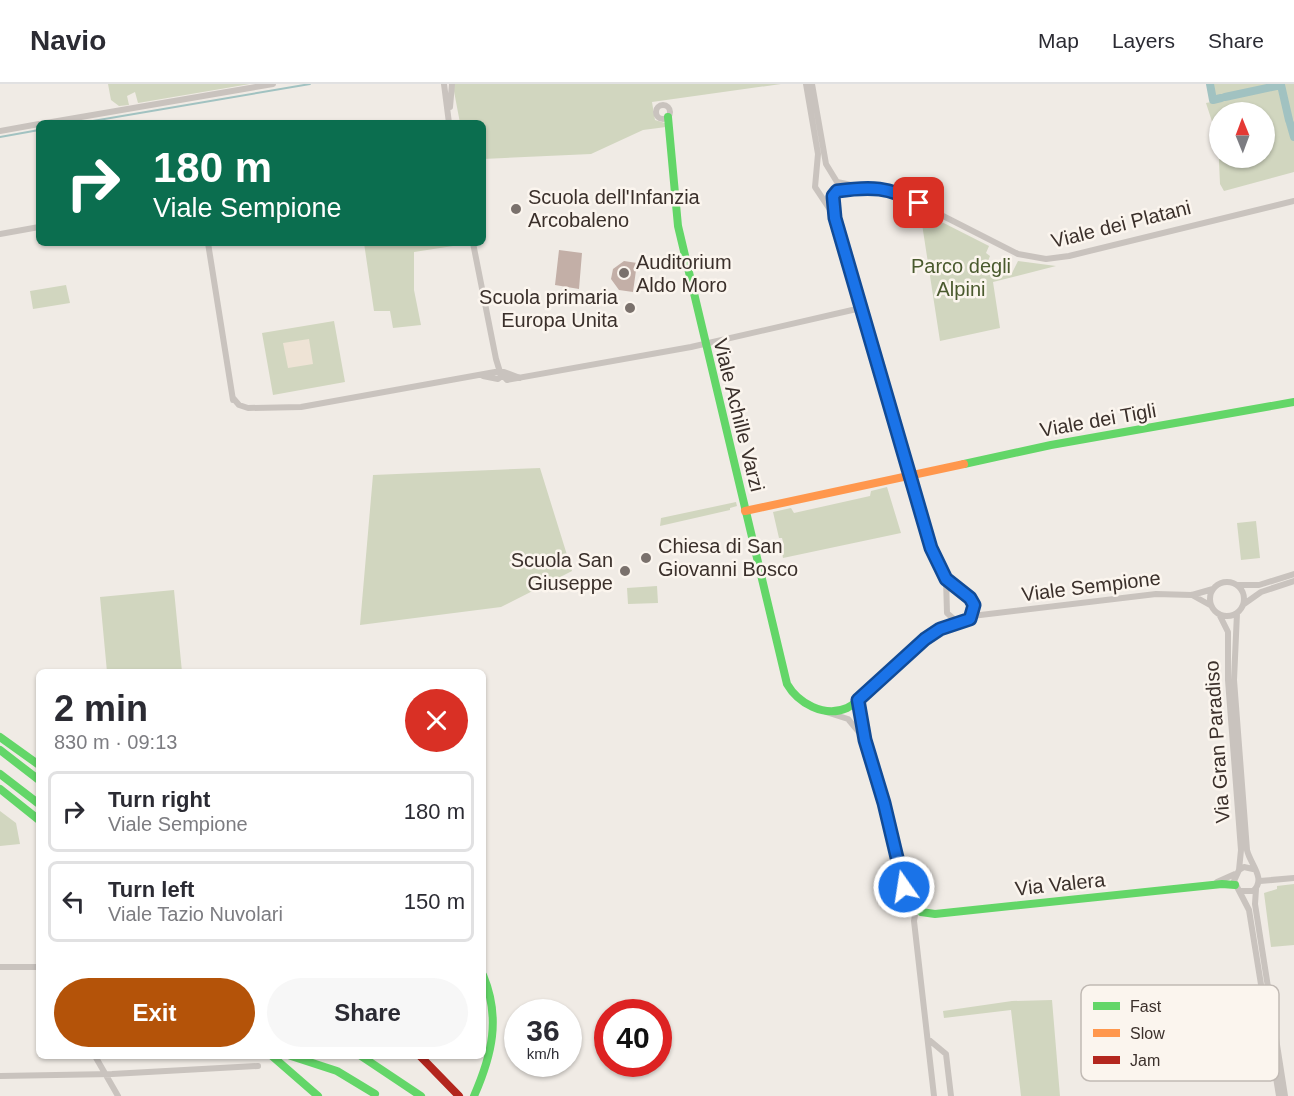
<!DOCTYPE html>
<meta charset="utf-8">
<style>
:root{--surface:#fff;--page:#f7f7f7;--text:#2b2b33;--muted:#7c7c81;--line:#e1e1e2;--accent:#b45309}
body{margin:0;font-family:Helvetica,sans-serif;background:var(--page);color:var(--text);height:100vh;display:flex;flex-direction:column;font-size:22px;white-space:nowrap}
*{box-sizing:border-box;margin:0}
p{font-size:20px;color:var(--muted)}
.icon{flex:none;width:33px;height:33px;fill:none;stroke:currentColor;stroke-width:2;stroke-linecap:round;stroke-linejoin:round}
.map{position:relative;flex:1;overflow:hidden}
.sheet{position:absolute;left:36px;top:585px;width:450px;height:390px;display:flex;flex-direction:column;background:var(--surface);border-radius:9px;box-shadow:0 2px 4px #0004}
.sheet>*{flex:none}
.banner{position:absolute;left:36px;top:36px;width:450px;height:126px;border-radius:9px;box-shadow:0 2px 4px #0004;background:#0b6e4f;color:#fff;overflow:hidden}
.needle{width:39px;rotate:359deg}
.fabs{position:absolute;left:1209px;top:18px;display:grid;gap:12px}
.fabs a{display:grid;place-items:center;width:66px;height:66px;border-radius:50%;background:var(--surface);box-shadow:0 2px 4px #0004;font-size:30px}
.speed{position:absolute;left:504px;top:915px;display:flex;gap:12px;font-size:30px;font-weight:700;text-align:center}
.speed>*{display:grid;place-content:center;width:78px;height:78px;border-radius:50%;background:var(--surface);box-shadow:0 2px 4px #0004;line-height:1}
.speed small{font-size:15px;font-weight:400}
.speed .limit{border:9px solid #d22;background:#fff;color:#111}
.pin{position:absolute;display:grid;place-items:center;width:51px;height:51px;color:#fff;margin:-26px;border-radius:12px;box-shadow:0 3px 9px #0006}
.me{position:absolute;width:66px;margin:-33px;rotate:347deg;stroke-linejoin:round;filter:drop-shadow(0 0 4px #0008)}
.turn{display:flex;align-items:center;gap:21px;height:126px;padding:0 18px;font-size:27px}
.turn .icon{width:78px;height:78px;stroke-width:2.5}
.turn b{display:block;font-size:42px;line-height:51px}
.round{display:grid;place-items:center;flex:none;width:63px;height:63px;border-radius:32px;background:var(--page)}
.summary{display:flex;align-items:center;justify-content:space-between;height:102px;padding:0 18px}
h1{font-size:36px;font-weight:700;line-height:45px}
.action{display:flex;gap:12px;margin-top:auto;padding:12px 18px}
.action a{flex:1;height:69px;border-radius:36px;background:var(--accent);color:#fff;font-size:24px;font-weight:700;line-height:69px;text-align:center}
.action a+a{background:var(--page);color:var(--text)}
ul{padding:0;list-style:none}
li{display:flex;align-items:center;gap:18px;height:81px;margin:0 12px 9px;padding:0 6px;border:3px solid var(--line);border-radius:9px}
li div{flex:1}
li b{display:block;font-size:22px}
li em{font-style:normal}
header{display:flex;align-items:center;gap:36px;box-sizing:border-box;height:84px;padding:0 30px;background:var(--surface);border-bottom:2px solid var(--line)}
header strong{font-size:28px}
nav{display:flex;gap:33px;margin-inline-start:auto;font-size:21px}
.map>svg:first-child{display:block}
.green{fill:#d1d6bf;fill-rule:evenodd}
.plaza{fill:#eee3d5}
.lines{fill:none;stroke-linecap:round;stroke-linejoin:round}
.stream{stroke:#a1c2c1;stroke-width:2}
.canal{stroke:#a1c2c1;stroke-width:8}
.building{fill:#c3afa7}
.street{stroke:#c9c3be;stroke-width:6}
.fast{stroke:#63d668;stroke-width:8}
.slow{stroke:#ff974d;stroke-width:8}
.jam{stroke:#b3261e;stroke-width:8}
.route-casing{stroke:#114b97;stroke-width:15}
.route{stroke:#1a73e8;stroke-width:10}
.poi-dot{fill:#7a716c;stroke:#fbf5ee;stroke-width:2}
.labels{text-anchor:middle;stroke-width:5;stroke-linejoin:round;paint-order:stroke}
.poi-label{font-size:20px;fill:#3b302b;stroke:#fbf5ee;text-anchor:start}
.street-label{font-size:20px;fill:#3b302b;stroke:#fbf5ee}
.park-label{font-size:20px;fill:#4a5a2e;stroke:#fbf5ee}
.key{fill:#fbf5ee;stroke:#c1bab4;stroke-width:1.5}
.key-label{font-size:16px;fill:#3b302b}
</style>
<header>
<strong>Navio</strong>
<nav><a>Map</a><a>Layers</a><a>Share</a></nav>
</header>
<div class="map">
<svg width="1294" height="1012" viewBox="0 0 1294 1012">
<rect width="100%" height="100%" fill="#f0ebe5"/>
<path class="green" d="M108,0H250L138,19L135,8L127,12L129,21L119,22L111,16Z
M455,0H781L652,18L655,36L665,39L666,43L643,46L591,70L483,75V39H460L453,2Z
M1213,0H1294V88L1224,107L1220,100L1218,56L1206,19L1216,17ZM1264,28V74H1220V28Z
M920,127L989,162L986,169L990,172L988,177L1012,189L1018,177L1056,182L993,198L1000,244L940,257Z
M364,159H466V160L414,168V206L421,241L393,244L390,227H374Z
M66,201L70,219L33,225L30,207Z
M334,237L345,298L273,311L262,249Z
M540,384L572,487L501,523L360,541L373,391Z
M887,403L901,449L783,474L781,463L784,462L782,454H779L773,428L791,424L794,429L870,412L871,407Z
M736,418L737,422L730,424V426L660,442L661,434Z
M1256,437L1260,474L1241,476L1237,439Z
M657,502L658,519L628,520L627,504Z
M174,506L182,588H107L100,513Z
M0,727L16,739L20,760L0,762Z
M1294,800V861L1271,863L1264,809L1277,805V802Z
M1052,916L1060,1012H1021L1011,926L944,934L943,927L1012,917Z"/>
<path class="plaza" d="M309,255L313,280L288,284L283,259Z"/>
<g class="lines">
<path class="stream" d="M81,39L310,0
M0,53L39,46"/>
<path class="canal" d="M1210,0L1213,16L1221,14
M1225,13L1281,1L1289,36
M1290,39L1294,53"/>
</g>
<path class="building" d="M559,166L582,169L579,205L555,201Z
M624,177L637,179L633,208L619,206L611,195L613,185Z"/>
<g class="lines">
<path class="street" d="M444,0L449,39
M806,0L818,70L815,103L833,130
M812,0L826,80L837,98L836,108
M656 28a7 7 0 1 1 14 0a7 7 0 1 1-14 0Z
M450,23L452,0
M46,39L273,0
M0,47L39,40
M837,98L856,102
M837,107L868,104L890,105L1018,170L1046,175L1069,172L1294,117
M833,112L835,134L924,442L946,495L947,529L956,537H967L974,529L972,517L946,495
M0,150L39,143
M208,159L233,316
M473,159L496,275L500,288L507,296L691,263L861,224
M483,292L498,295L504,290
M233,314L239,321L248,324L301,323L495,288H504L520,294
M1210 515a17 17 0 1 1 34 0a17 17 0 1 1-34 0Z
M1238,501H1259L1294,490
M1192,511L1210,521
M1244,520L1261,508L1294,497
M1237,529L1234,596L1247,766C1250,780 1267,795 1253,807H1241
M1219,530L1228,548V596L1241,766L1239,786
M972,532L1156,510L1192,511L1213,505
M826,628L848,635L863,653
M1253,785L1244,783L1239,786L1234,797L1249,826L1279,1012
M1260,797L1294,794
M1217,798L1235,790
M1256,805L1255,820L1285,1012
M916,825L914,837L934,1012
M0,883H39
M928,955L946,970L951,1012
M95,972L118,1012
M0,992L112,990L258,982"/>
<path class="fast" d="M668,33L678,142L787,600C798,619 824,634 847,624C858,619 869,605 878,597C903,571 926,549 960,538
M964,380L1051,361L1294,318
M0,653L39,681
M0,666L39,696
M0,690L39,720
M0,705L39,736
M910,820L921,828L935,830L1222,800L1235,801
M272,972L318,1012
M291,972L337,987L375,1010
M361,972L421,1012
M474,1012C492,971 501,934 483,891"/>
<path class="slow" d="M745,427L964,380
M858,616C870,682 891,747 906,812L910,820"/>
<path class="jam" d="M420,972L459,1012"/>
</g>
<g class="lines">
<defs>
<path id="route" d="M904,803L884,719L865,656L858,616L925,555L940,545L970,535L974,521L970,514L946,495L931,464L835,134L833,112L837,107C872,102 888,103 919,119"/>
</defs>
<use href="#route" class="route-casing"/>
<use href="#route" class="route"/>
</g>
<g class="poi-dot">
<circle cx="516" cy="125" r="6"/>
<circle cx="624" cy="189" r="6"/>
<circle cx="630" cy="224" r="6"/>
<circle cx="646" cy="474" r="6"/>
<circle cx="625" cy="487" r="6"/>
</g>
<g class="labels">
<g class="poi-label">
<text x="528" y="120">Scuola dell'Infanzia<tspan x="528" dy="23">Arcobaleno</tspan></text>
<text x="636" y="185">Auditorium<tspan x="636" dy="23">Aldo Moro</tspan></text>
<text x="618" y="220" text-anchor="end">Scuola primaria<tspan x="618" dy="23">Europa Unita</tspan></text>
<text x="658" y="469">Chiesa di San<tspan x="658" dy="23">Giovanni Bosco</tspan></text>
<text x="613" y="483" text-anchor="end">Scuola San<tspan x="613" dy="23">Giuseppe</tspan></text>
</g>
<g class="street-label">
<text transform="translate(1121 140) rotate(-14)" y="7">Viale dei Platani</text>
<text transform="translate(739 331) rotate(76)" y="7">Viale Achille Varzi</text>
<text transform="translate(1098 336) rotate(-10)" y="7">Viale dei Tigli</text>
<text transform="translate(1091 502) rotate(-7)" y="7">Viale Sempione</text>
<text transform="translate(1217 658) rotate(-94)" y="7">Via Gran Paradiso</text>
<text transform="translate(1060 800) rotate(-6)" y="7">Via Valera</text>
</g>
<g class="park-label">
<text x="961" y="189">Parco degli<tspan x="961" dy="23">Alpini</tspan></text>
</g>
</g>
<rect x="1081" y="901" width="198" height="96" rx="9" class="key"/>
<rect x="1093" y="918" width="27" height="8" fill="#63d668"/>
<rect x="1093" y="945" width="27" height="8" fill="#ff974d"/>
<rect x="1093" y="972" width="27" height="8" fill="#b3261e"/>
<g class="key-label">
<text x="1130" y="928">Fast</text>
<text x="1130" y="955">Slow</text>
<text x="1130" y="982">Jam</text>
</g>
</svg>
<div class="fabs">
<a><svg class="needle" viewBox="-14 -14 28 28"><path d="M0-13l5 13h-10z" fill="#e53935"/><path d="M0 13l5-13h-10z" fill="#7c7c81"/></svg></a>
</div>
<div class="speed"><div>36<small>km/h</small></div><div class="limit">40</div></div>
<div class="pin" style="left:919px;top:119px;background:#d93025"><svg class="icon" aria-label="arrive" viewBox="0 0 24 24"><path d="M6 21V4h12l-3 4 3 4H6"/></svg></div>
<svg class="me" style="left:904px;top:803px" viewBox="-20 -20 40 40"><circle r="17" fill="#1a73e8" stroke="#fff" stroke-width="3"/><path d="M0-11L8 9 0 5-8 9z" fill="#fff"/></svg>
<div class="banner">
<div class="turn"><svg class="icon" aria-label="right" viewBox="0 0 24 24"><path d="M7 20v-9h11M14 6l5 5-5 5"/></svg><div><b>180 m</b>Viale Sempione</div></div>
</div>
<section class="sheet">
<div class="summary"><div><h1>2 min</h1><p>830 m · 09:13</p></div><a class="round" style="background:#d93025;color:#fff"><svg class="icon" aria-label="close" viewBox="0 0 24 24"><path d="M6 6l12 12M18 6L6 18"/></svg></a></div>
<ul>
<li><svg class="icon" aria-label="right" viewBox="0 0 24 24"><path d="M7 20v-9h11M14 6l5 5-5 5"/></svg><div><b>Turn right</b><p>Viale Sempione</p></div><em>180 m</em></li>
<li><svg class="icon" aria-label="left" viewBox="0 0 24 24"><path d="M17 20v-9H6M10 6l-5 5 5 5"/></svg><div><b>Turn left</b><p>Viale Tazio Nuvolari</p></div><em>150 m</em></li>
</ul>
<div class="action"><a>Exit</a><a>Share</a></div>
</section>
</div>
